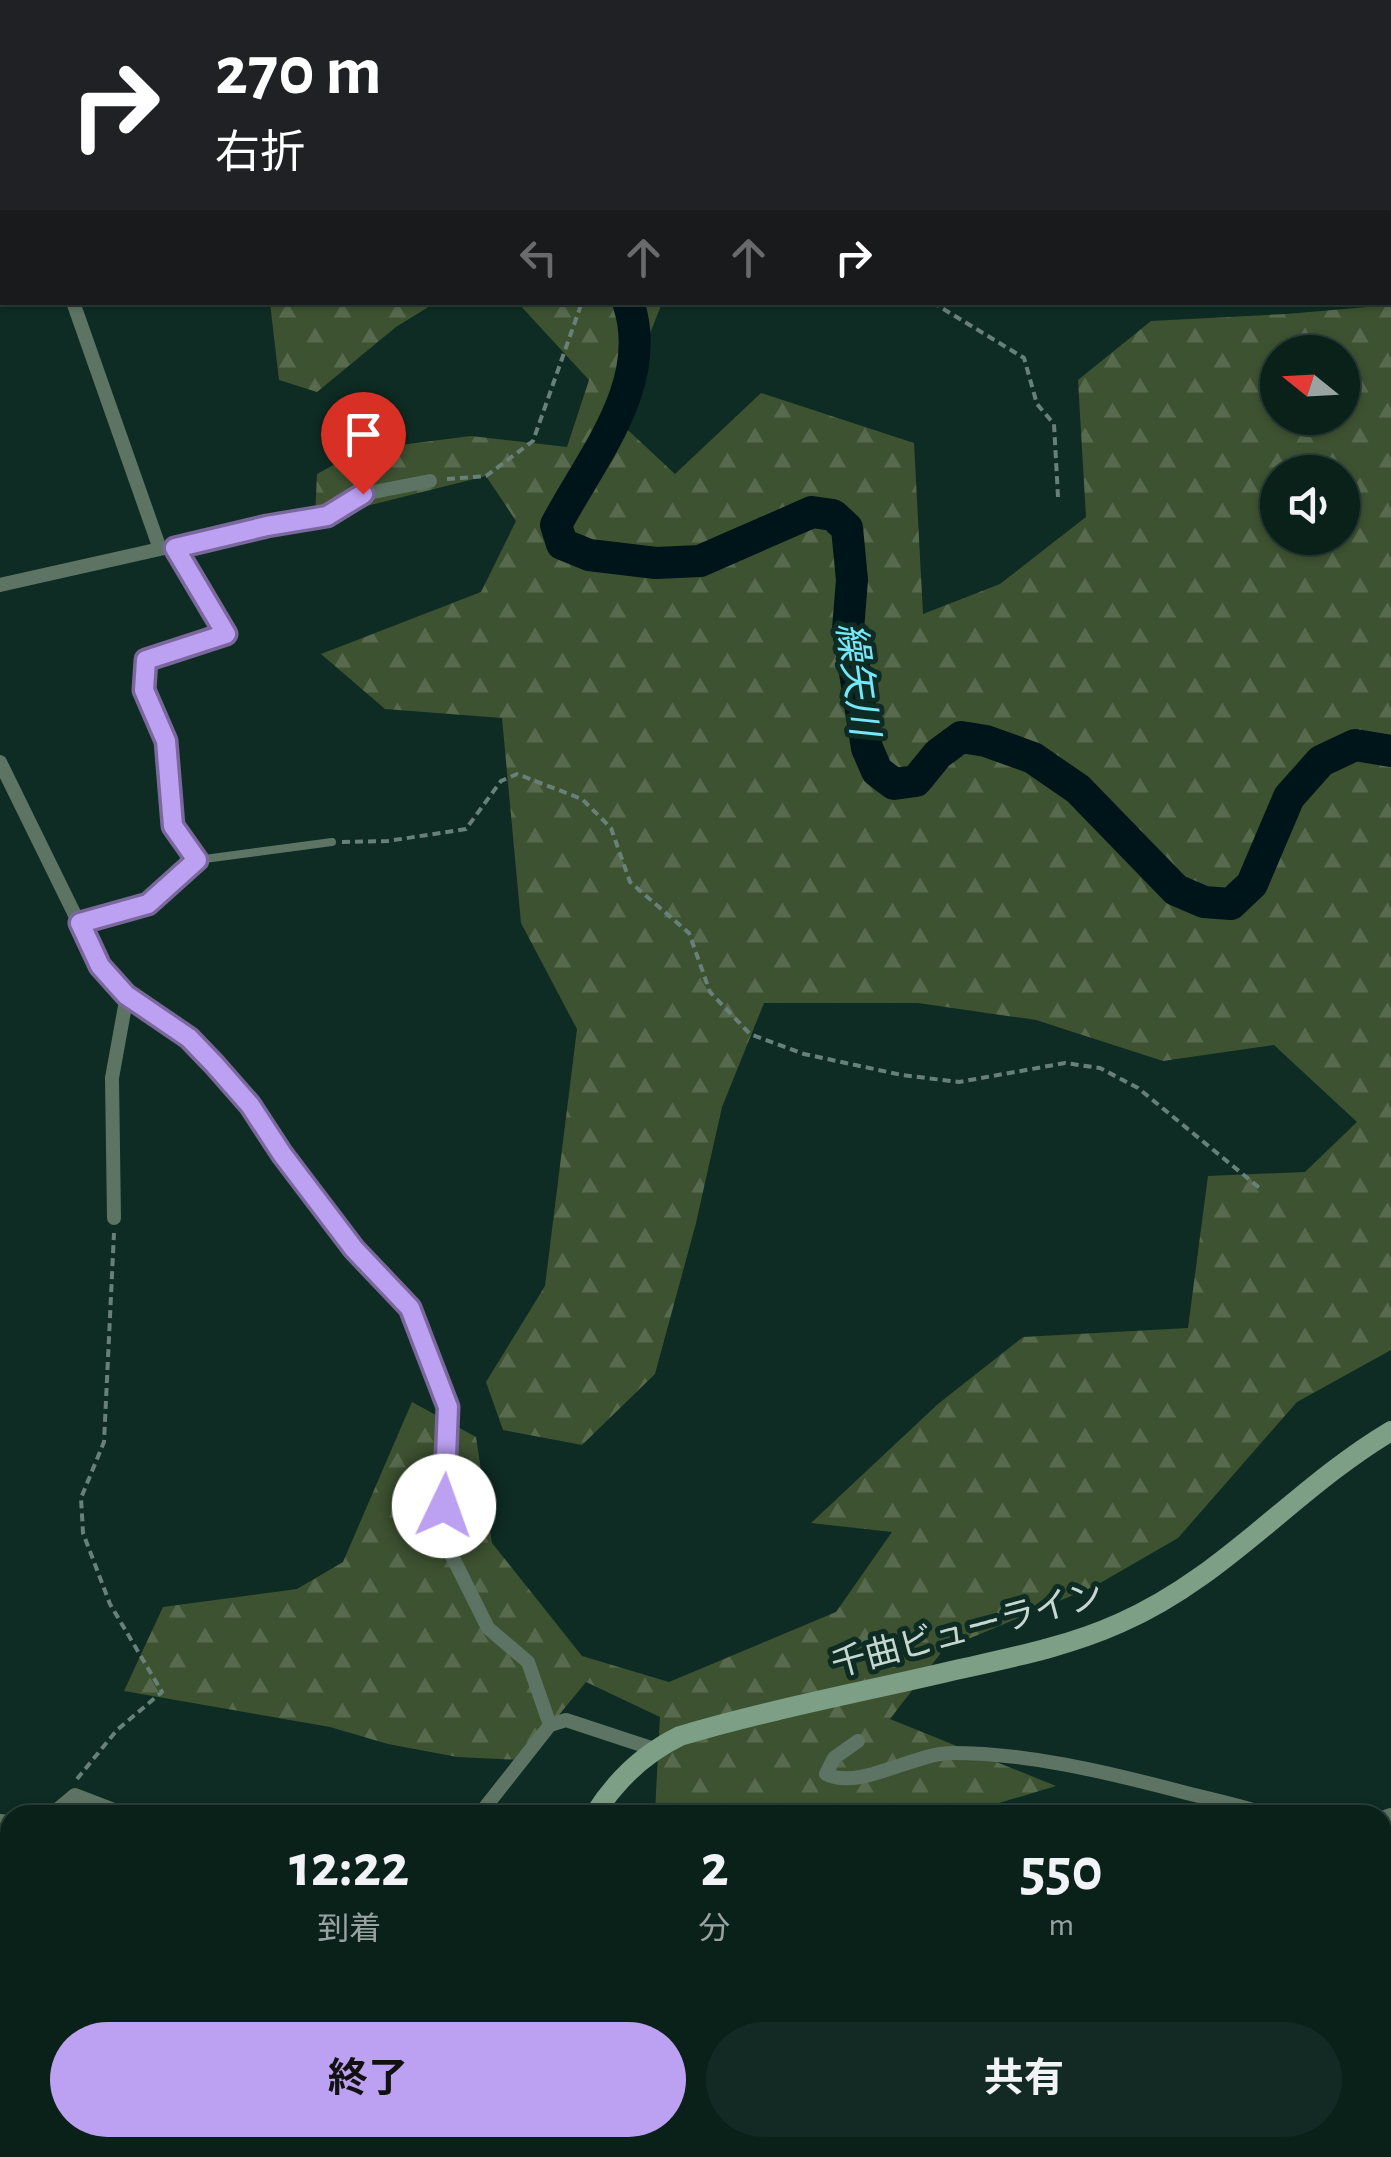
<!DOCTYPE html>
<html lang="ja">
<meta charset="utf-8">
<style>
:root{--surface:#0a211a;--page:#132923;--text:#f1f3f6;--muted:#99a3a2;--line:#2a3e39;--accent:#bca0f2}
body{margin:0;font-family:"Alegreya Sans","Noto Sans JP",sans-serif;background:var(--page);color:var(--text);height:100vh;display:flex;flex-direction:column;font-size:38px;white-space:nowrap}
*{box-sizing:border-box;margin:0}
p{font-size:32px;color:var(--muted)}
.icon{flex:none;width:55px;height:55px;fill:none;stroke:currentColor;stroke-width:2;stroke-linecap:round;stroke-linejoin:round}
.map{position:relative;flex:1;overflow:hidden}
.drawer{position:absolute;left:0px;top:1805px;width:1392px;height:352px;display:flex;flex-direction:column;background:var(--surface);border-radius:30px 30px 0 0;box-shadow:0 2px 8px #0004,0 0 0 2px var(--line)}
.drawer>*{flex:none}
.guide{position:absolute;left:0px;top:0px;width:1392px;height:305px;box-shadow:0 2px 8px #0004,0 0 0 2px var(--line);background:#202124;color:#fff;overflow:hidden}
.needle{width:65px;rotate:288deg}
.fabs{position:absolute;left:1260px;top:335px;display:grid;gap:20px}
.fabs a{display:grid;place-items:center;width:100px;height:100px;border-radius:50%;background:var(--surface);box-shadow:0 2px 8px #0004,0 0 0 2px var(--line);font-size:50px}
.pin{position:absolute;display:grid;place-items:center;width:85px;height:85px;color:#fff;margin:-102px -42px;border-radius:50% 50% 50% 0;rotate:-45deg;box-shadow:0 0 10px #0007}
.pin .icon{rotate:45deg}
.me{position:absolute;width:110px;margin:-55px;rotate:3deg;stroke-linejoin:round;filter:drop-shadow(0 0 8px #0008)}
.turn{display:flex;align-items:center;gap:35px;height:210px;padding:0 50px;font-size:45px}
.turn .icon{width:130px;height:130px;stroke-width:2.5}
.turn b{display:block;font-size:70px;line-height:85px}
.lanes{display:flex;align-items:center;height:95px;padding:0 50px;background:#0003;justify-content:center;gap:50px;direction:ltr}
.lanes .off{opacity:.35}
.eta{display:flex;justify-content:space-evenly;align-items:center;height:170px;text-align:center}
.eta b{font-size:60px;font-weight:700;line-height:70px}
.cta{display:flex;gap:20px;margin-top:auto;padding:20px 50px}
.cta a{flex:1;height:115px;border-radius:60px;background:var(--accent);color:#111;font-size:40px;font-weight:700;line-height:115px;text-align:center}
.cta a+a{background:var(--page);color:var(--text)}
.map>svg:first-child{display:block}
.forest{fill:url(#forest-firs);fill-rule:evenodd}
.water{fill:url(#water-waves);stroke:#3b4f50;stroke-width:2.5}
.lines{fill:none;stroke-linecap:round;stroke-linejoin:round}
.river{stroke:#001519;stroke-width:32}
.path{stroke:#688078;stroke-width:4;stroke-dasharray:8 5;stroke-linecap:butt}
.lane{stroke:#5d7363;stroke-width:8}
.street{stroke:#5d7363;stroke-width:14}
.secondary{stroke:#7c9f86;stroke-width:20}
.primary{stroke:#94c1a0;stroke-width:22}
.route-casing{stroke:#7a689d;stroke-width:25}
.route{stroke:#bca0f2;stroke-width:18}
.labels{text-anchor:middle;stroke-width:10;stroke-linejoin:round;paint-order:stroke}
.street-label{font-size:35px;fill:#c6d7d0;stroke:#0e2c23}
.water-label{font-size:38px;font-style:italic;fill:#75e9fb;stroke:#0e2c23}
</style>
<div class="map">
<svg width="1391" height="2157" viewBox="0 0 1391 2157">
<defs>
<pattern id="forest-firs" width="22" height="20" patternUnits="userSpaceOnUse" patternTransform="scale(2.5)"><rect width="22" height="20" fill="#3d5231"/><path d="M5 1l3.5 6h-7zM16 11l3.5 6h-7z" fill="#586a4e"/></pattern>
<pattern id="water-waves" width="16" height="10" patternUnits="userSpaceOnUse" patternTransform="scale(2.5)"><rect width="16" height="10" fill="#001519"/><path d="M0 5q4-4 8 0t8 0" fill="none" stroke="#243639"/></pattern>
</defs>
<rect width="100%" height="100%" fill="#0e2c23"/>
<path class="forest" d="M270,303V302L435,303L396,327L317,392L279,380Z
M518,303H662L616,419L675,474L761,393L914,443L923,614L1000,584L1086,517L1078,380L1151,321L1286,314L1391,305V1350L1297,1402L1178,1538L1095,1586L944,1649L890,1719L1056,1786L959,1815H649L655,1812L660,1717L586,1682L522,1760L457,1757L388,1744L330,1727L124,1691L163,1607L297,1589L343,1562L412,1402L476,1437L492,1543L582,1656L669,1682L836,1612L892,1532L811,1523L938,1404L1023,1337L1188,1328L1208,1176L1305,1172L1357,1122L1274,1045L1163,1061L1036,1020L918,1003H764L722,1107L696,1223L655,1374L582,1445L503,1430L486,1382L545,1286L577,1029L521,923L502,718L385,709L321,654L481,592L516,521L486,476L315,519L317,474L361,450L471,436L567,447L589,380ZM1278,352H1342V418H1278ZM1278,472H1342V538H1278Z
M10,1956V2148H332L313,2157H0V1957Z
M1383,2098L1391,2100V2157H929L945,2148H1382Z
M643,2148H826L831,2157H629Z"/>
<path class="water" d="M1383,1917H1391V2061L1383,2057Z
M387,2148H586L571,2157H369Z"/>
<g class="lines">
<path class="river" d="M438,0L439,2
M628,302C656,383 591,458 556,525L562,544L589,555L656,563L700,561L812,512L833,515L847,528L852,580L848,629L867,748L877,771L894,784L916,781L938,754L961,737L986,741L1033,758L1078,789L1176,890L1204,902L1231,904L1252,884L1289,797L1321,761L1355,745L1391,751"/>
<path class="path" d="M783,2L785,0
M823,2V0
M932,302L1024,358L1037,404L1054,424L1058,497
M447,479L486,476L533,441L582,302
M342,842L388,841L466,829L501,781L517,774L582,799L611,828L630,882L689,933L710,992L750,1034L804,1054L902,1075L959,1082L1065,1063L1100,1068L1138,1088L1262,1190
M77,1779L117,1730L162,1692L110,1604L83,1533L81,1498L104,1442L114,1233"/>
<path class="lane" d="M175,548L225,634L146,660L143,690L166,741L173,826L197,860
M80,923L148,904L197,860L332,842"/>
<path class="street" d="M0,266L2,268
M73,302L160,549
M0,585L160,549L327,516L363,494L430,481
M0,762L100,966L127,995L189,1039L215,1064L250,1105L282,1154L353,1249L410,1308L448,1407L444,1506L452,1556L488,1628L528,1662L550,1725
M114,1218L112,1078L127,995
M858,1741L834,1758L826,1774C859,1791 914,1753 952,1753C1028,1753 1106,1772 1179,1791C1209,1799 1240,1805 1269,1815
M51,1815L75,1795L127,1815
M479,1815L550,1725L566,1720L654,1749
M1382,1818L1391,1815
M0,1821L10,1822
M1323,2157L1325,2148
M1370,2157L1391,2147"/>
<path class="secondary" d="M594,1815C616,1780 643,1754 680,1736C771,1709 867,1691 960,1669C1014,1657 1069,1646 1120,1623C1224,1578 1295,1488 1391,1431
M606,2148L607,2157"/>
<path class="primary" d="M268,2L273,0
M0,108H2"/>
</g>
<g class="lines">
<defs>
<path id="route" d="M363,494L327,516L267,526L175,548L226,634L146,660L144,690L166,741L173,826L197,860L148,904L80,923L100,966L126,995L189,1038L214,1064L250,1105L282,1154L354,1249L410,1308L448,1407L444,1506"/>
</defs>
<use href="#route" class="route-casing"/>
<use href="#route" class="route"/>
</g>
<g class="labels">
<g class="street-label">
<text transform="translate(967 1629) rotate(-15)" y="12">千曲ビューライン</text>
</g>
<g class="water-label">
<text transform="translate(858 679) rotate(82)" y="13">繰矢川</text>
</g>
</g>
</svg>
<div class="fabs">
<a><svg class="needle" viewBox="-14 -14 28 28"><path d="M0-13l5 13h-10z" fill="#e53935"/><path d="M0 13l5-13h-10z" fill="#99a3a2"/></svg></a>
<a><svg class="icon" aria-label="sound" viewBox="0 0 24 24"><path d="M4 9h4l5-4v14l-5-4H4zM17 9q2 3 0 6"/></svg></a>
</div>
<div class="pin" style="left:363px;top:494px;background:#d93025"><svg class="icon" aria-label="arrive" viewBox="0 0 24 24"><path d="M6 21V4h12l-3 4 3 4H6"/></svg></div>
<svg class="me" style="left:444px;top:1506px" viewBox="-20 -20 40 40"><circle r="19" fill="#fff"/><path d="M0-13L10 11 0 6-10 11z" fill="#bca0f2"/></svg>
<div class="guide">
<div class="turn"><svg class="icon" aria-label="right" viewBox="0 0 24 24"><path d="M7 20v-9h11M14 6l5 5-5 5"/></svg><div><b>270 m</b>右折</div></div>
<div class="lanes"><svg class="icon off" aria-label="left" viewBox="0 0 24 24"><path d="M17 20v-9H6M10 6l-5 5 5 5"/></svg><svg class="icon off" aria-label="ahead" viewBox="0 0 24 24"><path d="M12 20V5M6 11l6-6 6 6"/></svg><svg class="icon off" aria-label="ahead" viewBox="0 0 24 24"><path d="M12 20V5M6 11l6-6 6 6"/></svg><svg class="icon" aria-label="right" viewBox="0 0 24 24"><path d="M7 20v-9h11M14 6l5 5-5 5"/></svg></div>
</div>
<section class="drawer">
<div class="eta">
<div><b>12:22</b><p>到着</p></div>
<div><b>2</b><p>分</p></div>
<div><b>550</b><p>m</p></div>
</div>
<div class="cta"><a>終了</a><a>共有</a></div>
</section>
</div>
